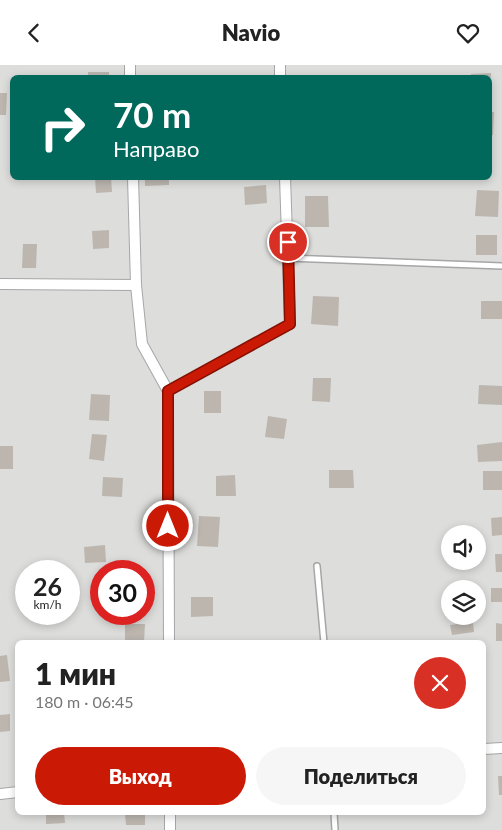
<!DOCTYPE html>
<html lang="ru">
<meta charset="utf-8">
<style>
:root{--surface:#fff;--page:#f6f6f6;--text:#222;--muted:#767676;--accent:#ca1905}
body{margin:0;font-family:Lato,sans-serif;background:var(--page);color:var(--text);height:100vh;display:flex;flex-direction:column;font-size:19px;white-space:nowrap}
*{box-sizing:border-box;margin:0}
p{font-size:16px;color:var(--muted)}
.icon{flex:none;width:28px;height:28px;fill:none;stroke:currentColor;stroke-width:2;stroke-linecap:round;stroke-linejoin:round}
.map{position:relative;flex:1;overflow:hidden}
.sheet{position:absolute;left:15px;top:575px;width:471px;height:175px;display:flex;flex-direction:column;background:var(--surface);border-radius:8px;box-shadow:0 2px 8px #0003}
.sheet>*{flex:none}
.hud{position:absolute;left:10px;top:10px;width:482px;height:105px;border-radius:8px;box-shadow:0 2px 8px #0003;background:#00695c;color:#fff;overflow:hidden}
.tools{position:absolute;left:441px;top:460px;display:grid;gap:10px}
.tools a{display:grid;place-items:center;width:45px;height:45px;border-radius:50%;background:var(--surface);box-shadow:0 2px 8px #0003;font-size:25px}
.speed{position:absolute;left:15px;top:495px;display:flex;gap:10px;font-size:25px;font-weight:700;text-align:center}
.speed>*{display:grid;place-content:center;width:65px;height:65px;border-radius:50%;background:var(--surface);box-shadow:0 2px 8px #0003;line-height:1}
.speed small{font-size:12px;font-weight:400}
.speed .limit{border:8px solid #d22;background:#fff;color:#111}
.pin{position:absolute;display:grid;place-items:center;width:42px;height:42px;color:#fff;margin:-21px;border:2px solid #fff;border-radius:50%;box-shadow:0 1px 5px #0007}
.me{position:absolute;width:55px;margin:-28px;rotate:0deg;stroke-linejoin:round;filter:drop-shadow(0 0 4px #0008)}
.turn{display:flex;align-items:center;gap:18px;height:105px;padding:0 20px;font-size:22px}
.turn .icon{width:65px;height:65px;stroke-width:2.5}
.turn b{display:block;font-size:35px;line-height:42px}
.round{display:grid;place-items:center;flex:none;width:52px;height:52px;border-radius:26px;background:var(--page)}
.headline{display:flex;align-items:center;justify-content:space-between;height:85px;padding:0 20px}
h1{font-size:30px;font-weight:800;line-height:38px}
.primary-button{display:flex;gap:10px;margin-top:auto;padding:10px 20px}
.primary-button a{flex:1;height:58px;border-radius:30px;background:var(--accent);color:#fff;font-size:20px;font-weight:800;line-height:58px;text-align:center}
.primary-button a+a{background:var(--page);color:var(--text)}
header{display:flex;justify-content:space-between;align-items:center;height:65px;padding:0 20px;background:var(--surface);font-size:22px;font-weight:800}
.map>svg:first-child{display:block}
.residential{fill:#dddddc;fill-rule:evenodd}
.building{fill:#bcb6af}
.lines{fill:none;stroke-linecap:round;stroke-linejoin:round}
.lane-casing{stroke:#a6a6a6;stroke-width:8}
.street-casing{stroke:#a6a6a6;stroke-width:12}
.lane{stroke:#fff;stroke-width:5}
.street{stroke:#fff;stroke-width:10}
.route-casing{stroke:#831003;stroke-width:12}
.route{stroke:#ca1905;stroke-width:9}
</style>
<header><svg class="icon" aria-label="back" viewBox="0 0 24 24"><path d="M15 5l-7 7 7 7"/></svg>Navio<svg class="icon" aria-label="heart" viewBox="0 0 24 24"><path d="M12 20l-8-8c-3-5 5-10 8-4 3-6 11-1 8 4z"/></svg></header>
<div class="map">
<svg width="502" height="765" viewBox="0 0 502 765">
<rect width="100%" height="100%" fill="#f0eee6"/>
<path class="residential" d="M0,0H502V765H0ZM12,12H490V112H12ZM450,469H478V496H450ZM26,506H69V549H26ZM101,506H144V549H101ZM450,524H478V551H450ZM18,578H484V748H18Z"/>
<path class="building" d="M88,7H109V12H88Z
M491,8V12H471V9Z
M0,28H7L6,50H0Z
M490,47H494L493,70H490Z
M95,112H111L112,127L96,128Z
M145,112H169V120L145,121Z
M266,120L267,138L245,140L244,122Z
M477,125L499,126L498,152L475,151Z
M305,131H328L329,162H305Z
M109,165V183L93,184L92,166Z
M476,170H497V190H476Z
M23,179H37L36,203H22Z
M313,231L339,232L338,261L311,259Z
M481,236H502V254H481Z
M313,313H331L330,337L312,336Z
M479,320L502,321V340L478,339Z
M204,326H221V348H204Z
M91,329L110,330L109,356L89,355Z
M268,351L287,354L284,374L265,372Z
M92,369L107,370L104,396L89,394Z
M502,377V396L478,397L477,380Z
M0,381H13V404H0Z
M329,405H353L354,423H329Z
M483,406H502V425H483Z
M235,410L236,431H216V411Z
M103,412L123,413L122,432L102,431Z
M199,451L220,452L218,482L197,481Z
M502,452V470L492,471L491,453Z
M105,480L106,497L85,498L84,482Z
M495,489H502V507H496Z
M99,509H101V529H100Z
M491,523H502V537H491Z
M191,532H213V551L191,552Z
M473,557L474,567L452,570L450,560Z
M496,558L502,559V576H496Z
M125,559H145L144,577H125Z
M7,590L10,616L0,617V591Z
M10,649V666L0,667V650Z
M498,711H502V730H499Z
M46,748H64L65,758L46,759Z
M125,748H145V760H126Z"/>
<g class="lines">
<defs>
<path id="lane" d="M288,193L502,201
M168,326L290,259
M317,501L324,578
M334,748L335,765"/>
<path id="street" d="M130,0V12
M280,0V12
M133,112L136,220L142,279L168,326L169,578
M285,112L290,259
M0,219L136,220
M484,684L502,683
M0,729L18,727
M170,748V765"/>
</defs>
<use href="#lane" class="lane-casing"/>
<use href="#street" class="street-casing"/>
<use href="#lane" class="lane"/>
<use href="#street" class="street"/>
</g>
<g class="lines">
<defs>
<path id="route" d="M168,461V326L290,259L288,177"/>
</defs>
<use href="#route" class="route-casing"/>
<use href="#route" class="route"/>
</g>
</svg>
<div class="tools">
<a><svg class="icon" aria-label="sound" viewBox="0 0 24 24"><path d="M4 9h4l5-4v14l-5-4H4zM17 9q2 3 0 6"/></svg></a>
<a><svg class="icon" aria-label="layers" viewBox="0 0 24 24"><path d="M12 4l9 5-9 5-9-5zM3 14l9 5 9-5"/></svg></a>
</div>
<div class="speed"><div>26<small>km/h</small></div><div class="limit">30</div></div>
<div class="pin" style="left:288px;top:177px;background:#d93025"><svg class="icon" aria-label="arrive" viewBox="0 0 24 24"><path d="M6 21V4h12l-3 4 3 4H6"/></svg></div>
<svg class="me" style="left:168px;top:461px" viewBox="-20 -20 40 40"><circle r="17" fill="#ca1905" stroke="#fff" stroke-width="3"/><path d="M0-11L8 9 0 5-8 9z" fill="#fff"/></svg>
<div class="hud">
<div class="turn"><svg class="icon" aria-label="right" viewBox="0 0 24 24"><path d="M7 20v-9h11M14 6l5 5-5 5"/></svg><div><b>70 m</b>Направо</div></div>
</div>
<section class="sheet">
<div class="headline"><div><h1>1 мин</h1><p>180 m · 06:45</p></div><a class="round" style="background:#d93025;color:#fff"><svg class="icon" aria-label="close" viewBox="0 0 24 24"><path d="M6 6l12 12M18 6L6 18"/></svg></a></div>
<div class="primary-button"><a>Выход</a><a>Поделиться</a></div>
</section>
</div>
